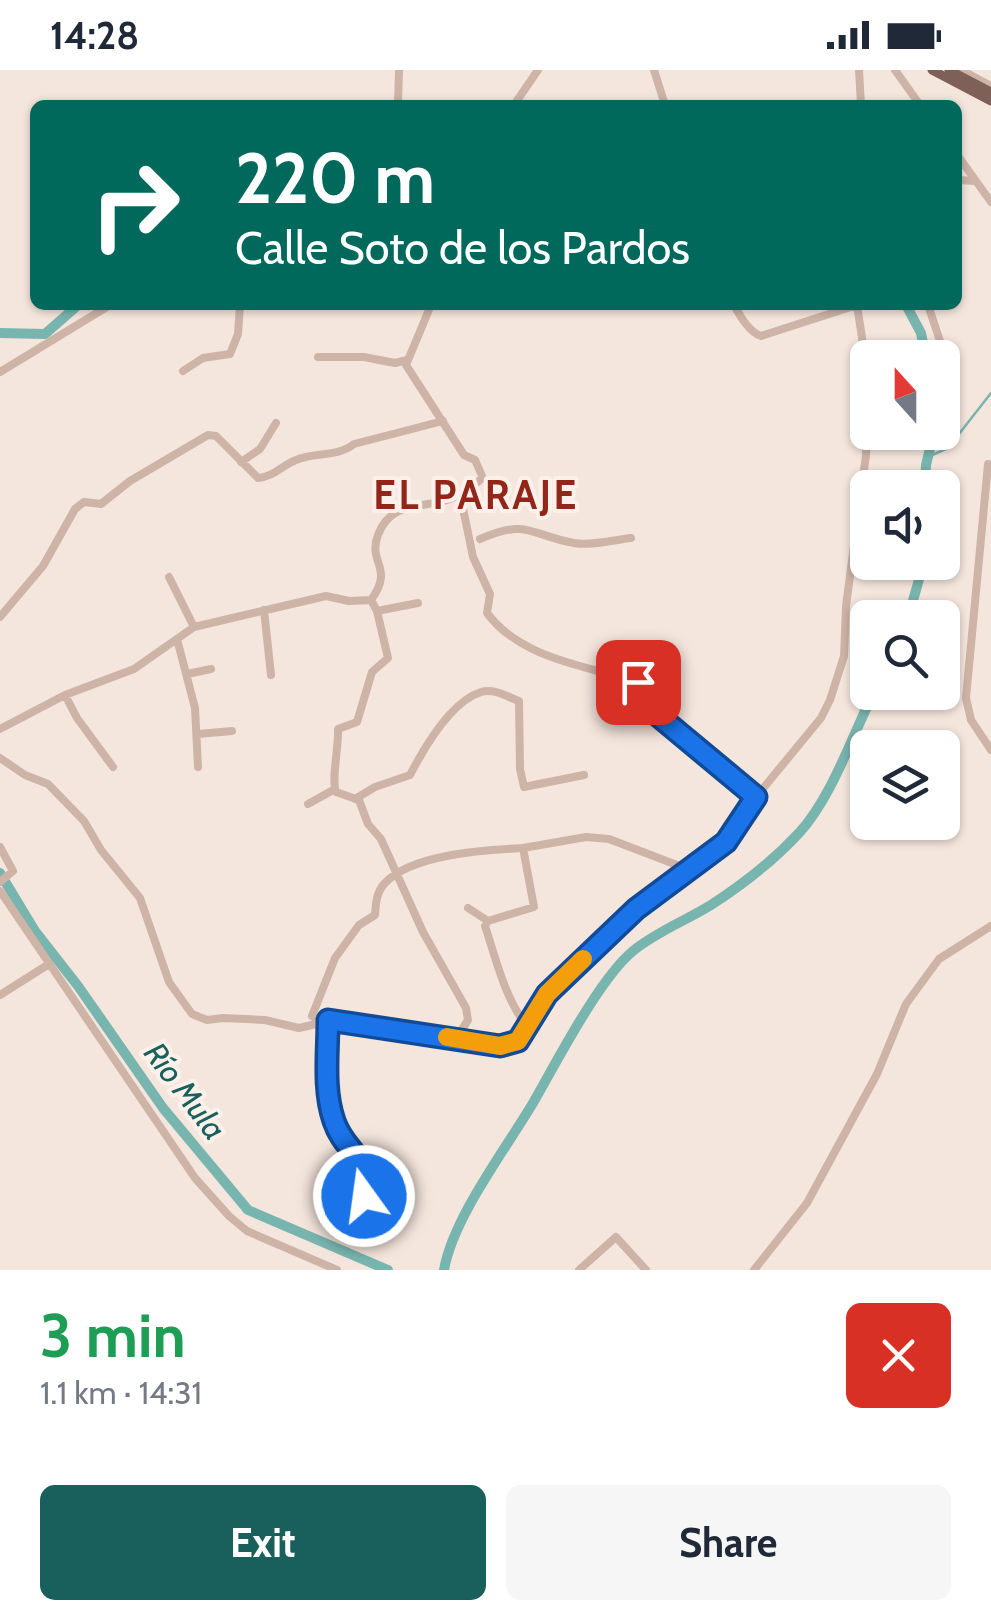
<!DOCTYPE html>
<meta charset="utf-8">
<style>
:root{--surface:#fff;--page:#f6f6f7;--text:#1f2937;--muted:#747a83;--accent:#19605c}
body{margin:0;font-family:Cabin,sans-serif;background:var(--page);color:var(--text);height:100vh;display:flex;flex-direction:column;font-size:38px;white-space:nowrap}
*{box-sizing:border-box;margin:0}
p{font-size:32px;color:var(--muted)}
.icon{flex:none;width:55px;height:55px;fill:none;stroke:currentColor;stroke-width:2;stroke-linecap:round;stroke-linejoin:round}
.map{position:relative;height:1200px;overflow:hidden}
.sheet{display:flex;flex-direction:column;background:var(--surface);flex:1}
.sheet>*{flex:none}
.hud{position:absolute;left:30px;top:30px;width:932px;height:210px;border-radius:15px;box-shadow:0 2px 8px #0004;background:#00695c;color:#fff;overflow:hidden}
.needle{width:65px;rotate:339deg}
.fabs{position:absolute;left:850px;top:270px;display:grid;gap:20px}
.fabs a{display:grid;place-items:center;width:110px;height:110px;border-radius:15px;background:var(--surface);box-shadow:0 2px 8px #0004;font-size:50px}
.pin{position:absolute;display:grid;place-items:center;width:85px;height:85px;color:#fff;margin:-42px;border-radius:20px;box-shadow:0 5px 15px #0006}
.me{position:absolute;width:110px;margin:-55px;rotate:346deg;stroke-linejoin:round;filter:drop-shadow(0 0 8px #0008)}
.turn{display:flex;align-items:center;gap:35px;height:210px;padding:0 40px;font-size:45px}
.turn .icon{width:130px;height:130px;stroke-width:2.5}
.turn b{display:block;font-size:70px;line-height:85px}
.round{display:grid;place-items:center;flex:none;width:105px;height:105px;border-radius:15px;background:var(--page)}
.headline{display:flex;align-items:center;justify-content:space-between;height:170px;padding:0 40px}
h1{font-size:60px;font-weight:800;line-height:75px;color:#1e9e55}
.button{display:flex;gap:20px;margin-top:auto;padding:20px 40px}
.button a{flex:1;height:115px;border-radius:15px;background:var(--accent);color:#fff;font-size:40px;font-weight:800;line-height:115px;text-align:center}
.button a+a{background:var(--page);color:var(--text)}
.status{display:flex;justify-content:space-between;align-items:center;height:70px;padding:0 50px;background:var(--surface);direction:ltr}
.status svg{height:28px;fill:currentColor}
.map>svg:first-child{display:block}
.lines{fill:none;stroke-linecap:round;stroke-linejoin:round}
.stream{stroke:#79b5af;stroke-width:2.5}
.river{stroke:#79b5af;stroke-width:10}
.minor{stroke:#ceb4a7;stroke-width:8}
.major{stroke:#7e6058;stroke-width:9}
.route-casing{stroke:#114b97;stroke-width:25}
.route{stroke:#1a73e8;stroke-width:18}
.slow{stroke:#f59e0b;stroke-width:18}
.labels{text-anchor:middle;stroke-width:8;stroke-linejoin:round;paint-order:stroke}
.water-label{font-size:32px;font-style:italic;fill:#19605c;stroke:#fcf1ea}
.district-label{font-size:40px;font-weight:bold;letter-spacing:2.5px;fill:#922619;stroke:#fcf1ea}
</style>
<div class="status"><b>14:28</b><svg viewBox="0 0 49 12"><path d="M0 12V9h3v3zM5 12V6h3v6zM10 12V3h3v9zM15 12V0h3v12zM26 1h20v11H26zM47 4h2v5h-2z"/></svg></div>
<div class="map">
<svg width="991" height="1200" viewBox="0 0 991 1200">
<rect width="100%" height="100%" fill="#f5e6dd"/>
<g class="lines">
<path class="stream" d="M930,386L948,378L991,323"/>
<path class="river" d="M906,235L921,263L926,288
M0,263L45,264L78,235
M925,418L926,395L934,362
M908,548L924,492
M0,803L35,861L78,916L163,1038L248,1140L388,1200
M444,1200C453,1148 505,1080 533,1033C556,993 599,909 633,881C656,862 685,851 711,835C742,815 774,790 799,763C832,727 852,666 874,622"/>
<path class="minor" d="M654,0L665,35
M859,0L861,35
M895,0L920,35
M961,0L991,16
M398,35L399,0
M514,35L538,0
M958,86L991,132
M958,110L975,111
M734,235C740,246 749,262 761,266L857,235
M857,235L868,307
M928,235L941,274L948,281
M318,287H364L395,293L407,290
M183,301L203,288L230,284L238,264L240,235
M0,302L110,235
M241,392L260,379L276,353
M988,394L966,628L971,650L991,680
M460,424L473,487L490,524L487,543C521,589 587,596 638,612L655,643L756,727
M480,469C529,448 529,465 574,473C591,476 614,470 631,468
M169,507L194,557
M371,530L377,541L388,588L372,602L357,652L338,659C339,676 331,710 336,722L359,730L368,754L381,769L423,862L466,938L468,950L456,969
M264,540L271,605
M377,541L418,533
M0,547L43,496L75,439L84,432L101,434L130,411L208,365L216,366L258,408C273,407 283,395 296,390C315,382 338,387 354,374L443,351
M177,569L195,638L198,697
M187,604L211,599
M65,625L77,648L113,697
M0,659L65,625L134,599L194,557L326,526L349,531L371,530C395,497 367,493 378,465C391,430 422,439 450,429C462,425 473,415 483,408L475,390L464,385L406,295L431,235
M198,664L232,661
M0,688L25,705L48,714L84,751L101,780L140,828L169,912L192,944L207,950L223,948L265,950L299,958L337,949L500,976L518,971L547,924L636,839L726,772L756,727L821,648L830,630L844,586L846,536L866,385L868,323
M355,729L375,717L410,705C424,678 450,632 481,622C494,618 508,627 519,631L520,699L524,717L584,705
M308,734L335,719
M0,777L13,801L0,812
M523,778L586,767L609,769L690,800
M0,821L195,1108L229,1146L247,1161L337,1200
M468,838L488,851
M0,925L49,894
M328,950C328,983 323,1019 334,1051C345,1084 374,1087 364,1127
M319,951L312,946L335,888L359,855L375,845C376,834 376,823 384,814C411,784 484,780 523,778L534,837L488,851L485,856C496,889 505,929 527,956
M579,1200L616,1167L646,1200
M754,1200L807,1133L877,1004L906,934L939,889L991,856"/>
<path class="major" d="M932,0L991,31
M949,0L991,22"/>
</g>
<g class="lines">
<defs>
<path id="route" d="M364,1126C373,1087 345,1084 334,1051C323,1019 328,983 328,950L500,976L518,971L547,924L636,839L726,772L756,727L655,643L638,612"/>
</defs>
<use href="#route" class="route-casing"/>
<use href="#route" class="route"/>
<path class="slow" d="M447,967L500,976L518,971L547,924L583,889"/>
</g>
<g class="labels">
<g class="water-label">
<text transform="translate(185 1021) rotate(53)" y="11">Río Mula</text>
</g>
<g class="district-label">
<text x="476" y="439">EL PARAJE</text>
</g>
</g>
</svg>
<div class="fabs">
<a><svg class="needle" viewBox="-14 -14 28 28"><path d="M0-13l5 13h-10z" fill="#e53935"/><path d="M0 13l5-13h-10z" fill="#747a83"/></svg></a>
<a><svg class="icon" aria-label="sound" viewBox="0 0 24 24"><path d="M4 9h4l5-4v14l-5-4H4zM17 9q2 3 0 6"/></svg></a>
<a><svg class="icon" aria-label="search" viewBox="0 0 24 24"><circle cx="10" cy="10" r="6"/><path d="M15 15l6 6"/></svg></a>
<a><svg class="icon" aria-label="layers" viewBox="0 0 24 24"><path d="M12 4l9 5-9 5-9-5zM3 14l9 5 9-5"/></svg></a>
</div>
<div class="pin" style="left:638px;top:612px;background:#d93025"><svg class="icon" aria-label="arrive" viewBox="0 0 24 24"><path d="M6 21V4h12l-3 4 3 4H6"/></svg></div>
<svg class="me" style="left:364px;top:1126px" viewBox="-20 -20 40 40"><circle r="17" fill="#1a73e8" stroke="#fff" stroke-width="3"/><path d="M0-11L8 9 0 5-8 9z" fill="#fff"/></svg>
<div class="hud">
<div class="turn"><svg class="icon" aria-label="right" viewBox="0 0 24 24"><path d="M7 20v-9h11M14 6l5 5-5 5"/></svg><div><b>220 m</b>Calle Soto de los Pardos</div></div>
</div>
</div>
<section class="sheet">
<div class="headline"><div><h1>3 min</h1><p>1.1 km · 14:31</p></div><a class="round" style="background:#d93025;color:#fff"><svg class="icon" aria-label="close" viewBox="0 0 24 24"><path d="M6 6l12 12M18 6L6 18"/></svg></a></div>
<div class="button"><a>Exit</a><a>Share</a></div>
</section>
